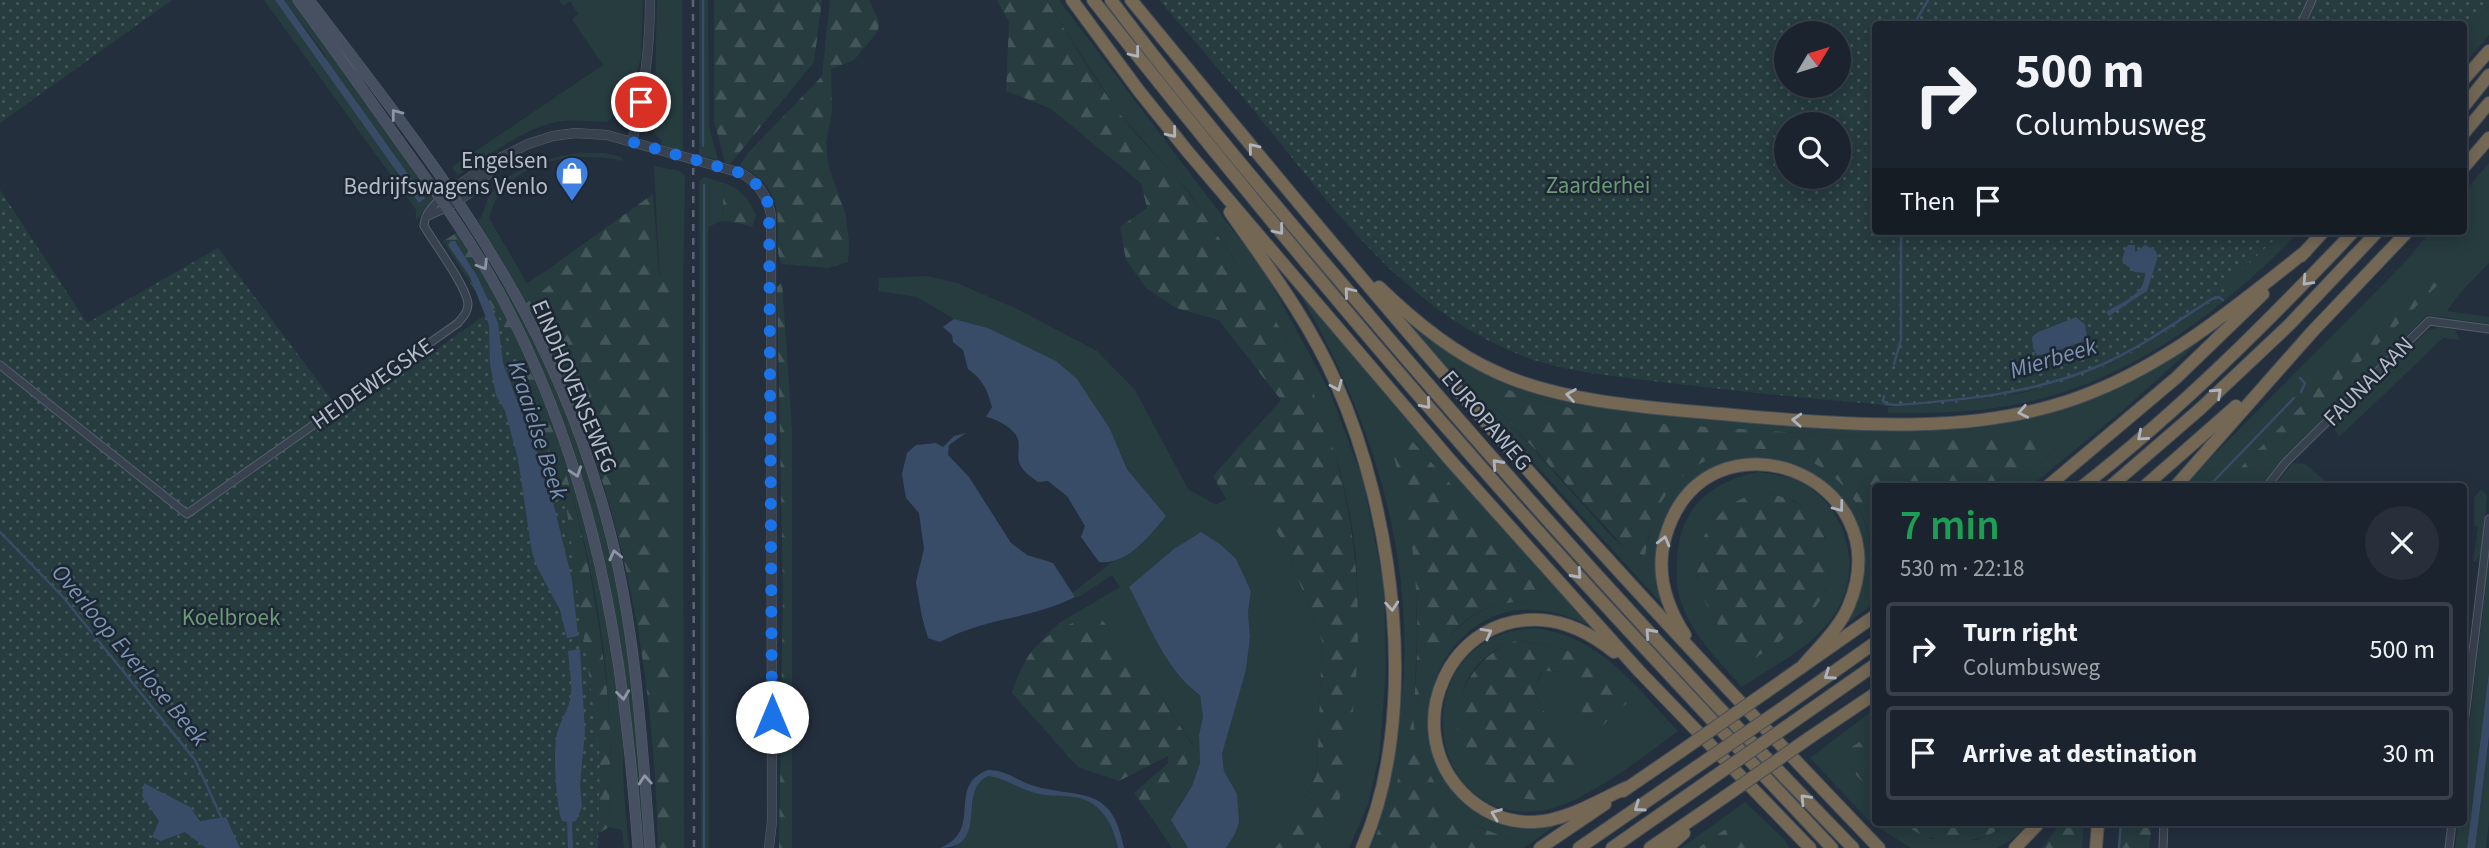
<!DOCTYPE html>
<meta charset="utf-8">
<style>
:root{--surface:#1b232e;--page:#282f3a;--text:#f1f3f6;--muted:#a0a4aa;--line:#39404a}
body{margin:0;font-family:"Source Sans 3",sans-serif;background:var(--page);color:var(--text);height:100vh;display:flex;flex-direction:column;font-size:26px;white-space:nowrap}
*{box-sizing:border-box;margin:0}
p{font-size:23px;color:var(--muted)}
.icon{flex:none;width:38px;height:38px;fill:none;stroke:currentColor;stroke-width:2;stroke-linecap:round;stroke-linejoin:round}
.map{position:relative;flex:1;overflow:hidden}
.panel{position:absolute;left:1872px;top:483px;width:595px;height:343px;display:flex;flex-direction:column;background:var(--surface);border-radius:7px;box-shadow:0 4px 18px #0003,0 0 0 2px var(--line)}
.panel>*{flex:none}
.hud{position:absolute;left:1872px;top:21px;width:595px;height:214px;border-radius:7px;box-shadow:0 4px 18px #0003,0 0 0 2px var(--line);background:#1b232e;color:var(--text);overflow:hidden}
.needle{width:46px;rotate:52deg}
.fabs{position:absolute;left:1774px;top:21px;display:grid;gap:14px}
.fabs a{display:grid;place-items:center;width:77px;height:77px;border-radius:50%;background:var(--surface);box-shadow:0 4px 18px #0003,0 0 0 2px var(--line);font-size:35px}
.pin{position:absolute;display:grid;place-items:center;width:60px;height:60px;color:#fff;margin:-30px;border:4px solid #fff;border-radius:50%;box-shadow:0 2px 7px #0007}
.me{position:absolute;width:77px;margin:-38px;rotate:0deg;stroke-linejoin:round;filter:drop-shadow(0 0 5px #0008)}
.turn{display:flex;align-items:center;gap:24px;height:147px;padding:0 28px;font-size:32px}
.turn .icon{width:91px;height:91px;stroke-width:2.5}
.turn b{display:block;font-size:49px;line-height:60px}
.then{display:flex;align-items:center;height:66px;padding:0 28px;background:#0003;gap:14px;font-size:26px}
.round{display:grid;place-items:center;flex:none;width:74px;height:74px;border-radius:37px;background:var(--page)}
.overview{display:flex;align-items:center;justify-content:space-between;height:119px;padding:0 28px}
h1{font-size:42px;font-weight:600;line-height:52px;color:#1e9e55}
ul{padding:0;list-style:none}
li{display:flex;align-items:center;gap:21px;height:94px;margin:0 14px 10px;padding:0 14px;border:4px solid var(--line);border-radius:7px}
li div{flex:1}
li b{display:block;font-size:26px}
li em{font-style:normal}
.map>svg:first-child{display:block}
.grass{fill:#263c3f;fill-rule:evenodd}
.forest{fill:url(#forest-firs)}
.park{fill:url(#park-dots);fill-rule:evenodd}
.water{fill:#394c67}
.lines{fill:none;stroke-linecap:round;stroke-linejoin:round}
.stream{stroke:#394c67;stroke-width:2.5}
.minor-casing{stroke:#565f6c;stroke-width:9}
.tertiary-casing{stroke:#565f6c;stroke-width:10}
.secondary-casing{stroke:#565f6c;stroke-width:11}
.motorway-casing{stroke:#434c59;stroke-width:14}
.minor{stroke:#38414e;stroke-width:7}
.tertiary{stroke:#38414e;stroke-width:9}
.secondary{stroke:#465061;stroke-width:10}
.motorway{stroke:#746855;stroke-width:12}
.rail{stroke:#5a6575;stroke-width:2.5;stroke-dasharray:7 7;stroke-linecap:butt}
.motorway-bridge-casing{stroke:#434c59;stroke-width:14;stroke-linecap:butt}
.motorway-bridge{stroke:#746855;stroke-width:12}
.oneway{stroke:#aeb4bd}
.oneway2{stroke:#8e96a5}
.route{stroke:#1a73e8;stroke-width:12;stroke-dasharray:0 21.6}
.labels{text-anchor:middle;stroke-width:5;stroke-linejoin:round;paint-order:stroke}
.poi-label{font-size:23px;fill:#b4bcc9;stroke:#1d2633;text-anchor:end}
.park-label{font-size:23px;fill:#6b9a76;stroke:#1d2633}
.street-label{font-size:23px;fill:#b4bcc9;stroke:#1d2633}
.water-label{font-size:24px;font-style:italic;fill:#7c92b1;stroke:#1d2633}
</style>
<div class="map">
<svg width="2489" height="848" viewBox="0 0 2489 848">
<defs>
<pattern id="forest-firs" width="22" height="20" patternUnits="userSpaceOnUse" patternTransform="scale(1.75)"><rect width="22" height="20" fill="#263c3f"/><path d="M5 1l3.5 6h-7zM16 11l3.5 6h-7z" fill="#435659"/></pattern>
<pattern id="park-dots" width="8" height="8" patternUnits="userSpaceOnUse" patternTransform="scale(1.75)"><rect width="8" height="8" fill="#263c3f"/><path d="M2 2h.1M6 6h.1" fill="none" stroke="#435659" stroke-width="1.8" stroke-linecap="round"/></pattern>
</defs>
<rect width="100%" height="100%" fill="#242f3e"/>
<path class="grass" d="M264,0H275L319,61L326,56L284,0H295L431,193L433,201L416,221V210Z
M559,0H643L641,57L628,105L607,122C588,122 571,118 552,123C518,132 488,157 458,175L452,167L603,65L572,19L578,14L570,1L563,6Z
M657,0H682L683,152L661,145L662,141L654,133Z
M699,0H708L709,127L718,160L699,155Z
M1046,0H1059L1266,274L1330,392L1363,480L1384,587L1386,673L1379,756L1368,805L1349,848H1321L1334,819L1358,606L1356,557L1350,514L1339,467L1325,424L1305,374L1287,340L1253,288L1188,191L1118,112Z
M2489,6V35L2464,64V34Z
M580,153H604L622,157L623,161C583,152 528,157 500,193C494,200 492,210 489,218L527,283L550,268L556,280L526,303L478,221C486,212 484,202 492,192C512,167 550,157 580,153Z
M2489,163V263L2461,292L2447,311L2489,317V324L2427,315L2260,486H2246C2259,474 2267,458 2279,444C2331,389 2385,336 2439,283L2426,273L2305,402L2242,466L2226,486H2186L2192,477L2403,264L2431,231H2464V192Z
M654,166L680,171L685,176L683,300L684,848H672V522Z
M704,177L724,183L722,221L708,227L709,848H701L699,181Z
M2284,231H2300C2214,319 2120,390 1995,408C1960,413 1924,413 1888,413V407L1937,405L2018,394L2059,383L2113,363L2224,286Z
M493,270L526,322L569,417L593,483L610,545L620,594L635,701L647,848H640C628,726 620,604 584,486C562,411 524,342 491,272Z
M927,276L957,283L1017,309L1097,351L1135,390L1188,489L1216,505L1251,484L1287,550L1322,641L1317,774L1284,838L1274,848H1226L1235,834L1237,794L1224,771L1222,754L1246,670L1250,637L1248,612L1251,591L1236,559L1142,577L1129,587C1148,623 1165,671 1200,694L1203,717L1199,735L1200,763L1192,786L1179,806L1184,843L1188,848H1172L1149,814L1180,781L1194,746L1155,688L1096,613L1043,638L1059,623L1120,587L1112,575L1079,597H1075L1072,593L1111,563L1142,544L1165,516L1127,468L1110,429L988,328L954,319L917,297L878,291L879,278Z
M1300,294L1590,626C1562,612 1528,604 1497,615C1439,638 1414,706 1439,762C1445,774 1479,806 1490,817H1567L1524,848H1502L1512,841L1510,839C1500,835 1489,832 1480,827C1442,808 1417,762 1413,721L1396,787L1371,848H1366C1380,815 1387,787 1394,752C1426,589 1381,434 1300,294ZM1414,443L1537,581L1541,590L1537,601C1523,601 1507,602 1493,606C1466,615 1438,644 1427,670C1422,682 1419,695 1414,707L1417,639L1416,585L1413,545L1400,476Z
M2222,321L2121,412L2031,486H2009L2070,439L1863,437L1629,422L1580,411L1505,389L1493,404L1613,538L1624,547L1645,555C1649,540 1650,523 1657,509C1698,431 1811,426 1856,503C1870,528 1873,553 1872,581H1876V602L1836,631L1861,557C1853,542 1834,494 1825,485C1813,473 1797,468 1782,464C1740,454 1698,466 1674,503C1668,513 1661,525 1660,537C1658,555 1667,593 1669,612L1410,326C1448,352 1485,377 1529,391C1546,396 1565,399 1582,403L1972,426L2051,413L2072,406L2097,396Z
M2439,327L2455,330L2460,340L2443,338L2339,437L2334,428L2338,418L2427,331Z
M522,347C580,467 609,599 623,731C624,745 623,759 623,774C624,798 627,823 629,848H624L622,830L609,827C609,795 611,762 610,731C606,600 570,467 522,347Z
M2293,463L2305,464L2331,486H2274Z
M1758,472C1773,474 1790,476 1804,484C1846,509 1863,567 1837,610C1816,646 1775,665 1742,687C1724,667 1704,647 1691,624C1678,601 1675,584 1677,558C1680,508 1710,482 1758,472ZM1772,494L1795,501L1812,516L1825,536L1830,570L1825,592L1790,633L1746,664L1711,613L1697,577L1705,533L1719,514Z
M2481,489L2487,496L2481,553L2476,562L2473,561L2478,527L2474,526V498Z
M2489,558V672L2467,848H2455L2458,823L2464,822V770Z
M1532,628C1597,633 1637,687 1678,731C1645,756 1581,806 1540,811C1421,826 1403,638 1532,628ZM1519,640L1567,650L1586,664L1626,703L1590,686L1570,672L1543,671L1533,690L1545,713L1585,755L1539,801C1525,794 1484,780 1475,771C1466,762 1462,748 1460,736C1454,690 1473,653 1519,640Z
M1876,708V731L1838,756L1876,796V822L1902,823L1931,839L1977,840L1997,831L2008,823H2029C2020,834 2010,842 1997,848H1911L1871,823L1810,758Z
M2489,736V821L2486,848H2475Z
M988,776C1006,778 1018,789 1035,793C1048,797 1061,795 1074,797C1101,801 1113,824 1118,848H953C984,828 961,790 988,776Z
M1745,802L1784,839L1790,848H1764L1740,819L1698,848H1681Z"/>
<path class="forest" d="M714,0H822L814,62L730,164L725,162L714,121Z
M830,0H869L879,21L878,31L854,60L831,69L832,112L826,142L828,164L846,216L849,243L848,262L828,268L782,264C777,255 778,248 778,238C779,203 774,182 740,166L748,153L822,76Z
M997,0H1046C1070,37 1092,76 1118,111C1138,140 1166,163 1187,191C1203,212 1217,235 1232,257C1258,294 1285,332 1305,374C1351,473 1365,581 1355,689C1351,736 1345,807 1321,848H1274L1284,838L1317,774L1322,641L1287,550L1251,485L1226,499L1213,476L1281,400L1219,320L1176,308L1146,288L1126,260L1120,227L1147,208L1141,183L1050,108L1006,91L1009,22Z
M724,183C741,190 748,198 756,215L752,227L739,223L722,221Z
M653,194L659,275L672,285V848H658C654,659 619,469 526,303L556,280L550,268Z
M458,232C481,270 505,307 522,348C562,441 587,541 601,641C605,671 609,701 610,731C611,763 609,795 609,827L601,832H587L491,306L477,276L455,241L477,293L443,241Z
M2426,272L2440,283C2386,336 2331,389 2279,444C2267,458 2259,474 2246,486H2226L2242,466L2305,402Z
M782,282L792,429V848H779L783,592L777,287Z
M1505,389L1580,411L1632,422L1863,437L2071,438L2009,486H1876V581L1872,582C1873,553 1871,525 1854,500C1807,429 1696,431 1657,510C1650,524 1648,541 1645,556L1624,547L1493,404L1490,397L1492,393Z
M1393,435L1403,436L1414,443L1537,581L1541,589L1537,601C1524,601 1507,602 1493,606C1447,621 1425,669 1413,712C1423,616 1416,529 1388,436Z
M1759,493C1771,494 1785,496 1795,502C1829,520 1840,571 1819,602C1802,629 1772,647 1746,664C1730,641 1710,618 1701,591C1686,547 1715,502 1759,493Z
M1096,612L1155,688L1194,747L1180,781L1149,814L1134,793L1168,763V756L1119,781L1078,767L1012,693C1031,637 1046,636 1096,612Z
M1518,640L1567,650L1586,664L1627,703L1602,726L1586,725L1580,706L1590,686L1570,672L1542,671L1533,690L1545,713L1586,755L1539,801C1518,798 1499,794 1483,780C1435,736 1459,658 1518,640Z
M1413,717C1417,760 1439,802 1477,826C1488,832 1502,834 1512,841L1502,848H1371L1396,787Z
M1876,731V796L1838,756Z
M1740,819L1764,848H1698Z
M1902,823H2008C1977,848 1933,847 1902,823Z
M2061,823H2084L2082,848H2042Z
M2122,823H2152L2149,848H2120Z"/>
<path class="park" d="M0,0H172L0,123Z
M1159,0H2489V6L2464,34V24H1876V231H2284L2224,286L2226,292C2190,316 2153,343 2114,362C2064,386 2008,397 1954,403C1928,406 1900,409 1875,404C1800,398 1727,390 1653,381C1609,375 1565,372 1523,356C1410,312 1342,220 1269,129C1233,85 1196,43 1159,0ZM1787,33H1839V86H1787ZM1787,124H1839V177H1787Z
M0,190L87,323L218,248L344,416L496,307L537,409L567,512L600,757L598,848H0Z"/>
<path class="water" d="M275,0H284L425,198L419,203Z
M451,241H455L477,276L491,306L498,323L503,363L548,481L572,580L578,636L567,638L560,610L538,569L532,553L518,459L505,411L496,395L490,364L489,325L470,277L448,245Z
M2128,245H2135V252L2145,245L2155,250L2158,256L2147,291L2109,316L2106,312C2122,302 2145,295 2145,273L2134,272L2122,261L2125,249Z
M2076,317L2085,325L2087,337L2084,341L2048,354L2037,355L2033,348L2032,337L2038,332Z
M954,319L988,328L1056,361L1077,379L1110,429L1127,469L1166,516C1149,536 1128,565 1099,562L1081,537L1085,526L1067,496L1048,481L1038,482C1030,476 1022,471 1019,462C1017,455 1020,446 1018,439C1014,428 997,419 986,417L992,407C987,389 983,380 968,369L963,350L953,342L952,335L943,327Z
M966,433L949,445L948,455L969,477L1011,543L1027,555L1053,563L1075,597C1029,620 985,617 940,642L928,638L922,617L916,582L924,549L919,513L906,498L902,474L907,453L916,445L936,443L943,447L954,436Z
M1201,532L1221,545L1236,559L1251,591L1248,612L1250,637L1246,670L1222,754L1224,771L1237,794L1239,822L1235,834L1226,848H1188L1171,820L1192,786L1200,763L1199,735L1203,717L1200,695C1165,670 1149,624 1129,587L1174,549Z
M580,649L585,731L580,785L582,807L576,821L572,822L573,848H568L567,822L562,821C556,807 552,746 558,730C562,718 570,707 571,694C572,680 569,665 568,651Z
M2489,672V736L2475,848H2467Z
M988,770C1007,770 1017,781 1034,786C1081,799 1112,784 1124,848H1118C1113,824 1101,801 1074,797C1061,795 1048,797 1035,793C1018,789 1006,778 988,776C956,791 991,848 940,848C985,830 945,786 988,770Z
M144,783L190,807L200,821L226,817L240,848H206L185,832L161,841L152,837L159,821L142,796Z"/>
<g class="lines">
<path class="stream" d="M703,0V146
M1914,24L1928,0
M704,185V848
M1894,364L1901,340V231
M2300,378L2305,383L2301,392
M1884,396L1883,401L1886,404L1896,405C1965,400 2036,393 2101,365C2140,348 2176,322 2212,299L2219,297L2223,300
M2209,486L2294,398
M0,532L63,597L195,760L223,821
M2119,848L2121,822"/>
<defs>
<path id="minor" d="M2301,24L2312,0
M426,217L446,208
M0,365L187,514L458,323C463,317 468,312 468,304C467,287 434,243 424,226C424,215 433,206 440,199
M2267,486L2286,462L2429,321L2489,329
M2464,725L2489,519
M2163,848L2164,822
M2449,848L2452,822"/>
<path id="tertiary" d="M632,142C644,95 650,48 650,0
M440,199L488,164L528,144L553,136L575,133L607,135L741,173C758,183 767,195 771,215L772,821L769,848
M446,208L468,194L501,160"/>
<path id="secondary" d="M298,0C337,53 374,106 412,159C443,202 474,246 499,292C596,473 623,646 638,848
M309,0C374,85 441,170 496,262C540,334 575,413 599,493C635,608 641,729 650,848"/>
<path id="motorway" d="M1072,0L1139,91L1188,152L1451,461L1639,671L1810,848
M1093,0C1213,151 1334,300 1461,444C1581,582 1707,715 1832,848
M1111,0C1187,101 1269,198 1351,294C1512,484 1679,669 1853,848
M1131,0C1247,141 1362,281 1482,418C1610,565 1744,707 1879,848
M2464,79L2489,51
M2464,106L2489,75
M2464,133L2489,103
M2464,167L2489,138
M1230,212C1268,267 1309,321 1336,383C1394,513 1421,715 1362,848
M2301,256L2324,231
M1379,287C1412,319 1452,352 1494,371C1558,402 1652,408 1722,414C1840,424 1977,439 2090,393C2171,361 2238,305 2306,251
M2048,486L2176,378L2263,294
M2083,486C2181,409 2269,321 2354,231
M2111,486L2200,409L2290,324L2378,231
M2145,486L2236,406
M2176,486L2312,332L2408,231
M1685,635C1665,604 1655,570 1666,535C1706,402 1903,474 1849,605C1840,628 1817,649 1801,668
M1614,652C1593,635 1569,622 1542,620C1450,613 1399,726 1462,792C1481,812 1507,823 1534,822C1566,821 1599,800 1628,787
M1766,692L1876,615
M1781,709L1876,642
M1793,722L1876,664
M1809,738L1876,693
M1623,791L1680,752
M1540,848L1605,804
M1579,848L1695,768
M1612,848L1708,781
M1650,848L1723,798
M1667,848L1684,833
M2015,848L2040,822
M2096,848L2098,822"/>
</defs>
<use href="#minor" class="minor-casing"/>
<use href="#tertiary" class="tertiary-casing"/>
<use href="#secondary" class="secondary-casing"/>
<use href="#motorway" class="motorway-casing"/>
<use href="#minor" class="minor"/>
<use href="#tertiary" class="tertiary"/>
<use href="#secondary" class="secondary"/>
<use href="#motorway" class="motorway"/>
<path class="rail" d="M693,0L694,848"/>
<defs>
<path id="motorway-bridge" d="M1680,752L1766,692
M1695,768L1781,709
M1708,781L1793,722
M1723,798L1809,738"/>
</defs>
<use href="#motorway-bridge" class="motorway-bridge-casing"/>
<use href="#motorway-bridge" class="motorway-bridge"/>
</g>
<defs><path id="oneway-chevron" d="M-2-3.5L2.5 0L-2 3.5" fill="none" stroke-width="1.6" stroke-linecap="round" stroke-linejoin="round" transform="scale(1.75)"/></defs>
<g class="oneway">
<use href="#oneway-chevron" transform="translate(1135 53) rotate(52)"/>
<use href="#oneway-chevron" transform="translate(1172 133) rotate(51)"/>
<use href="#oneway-chevron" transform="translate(1253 148) rotate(-129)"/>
<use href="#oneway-chevron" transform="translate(1279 230) rotate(51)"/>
<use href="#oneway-chevron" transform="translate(2307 281) rotate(133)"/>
<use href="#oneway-chevron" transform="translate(1349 292) rotate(-130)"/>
<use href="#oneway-chevron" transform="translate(1337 386) rotate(67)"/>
<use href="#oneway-chevron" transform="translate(2217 393) rotate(-43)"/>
<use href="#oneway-chevron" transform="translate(1571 395) rotate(-171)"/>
<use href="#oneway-chevron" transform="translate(1426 404) rotate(49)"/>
<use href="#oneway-chevron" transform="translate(2023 412) rotate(169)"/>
<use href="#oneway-chevron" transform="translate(1797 420) rotate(-177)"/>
<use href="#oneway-chevron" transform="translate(2142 436) rotate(139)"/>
<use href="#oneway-chevron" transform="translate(1497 464) rotate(-132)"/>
<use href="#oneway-chevron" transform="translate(1839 507) rotate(53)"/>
<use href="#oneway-chevron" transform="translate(1664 541) rotate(-75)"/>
<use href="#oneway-chevron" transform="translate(1577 574) rotate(48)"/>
<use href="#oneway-chevron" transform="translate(1392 606) rotate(85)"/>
<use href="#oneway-chevron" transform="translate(1487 633) rotate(-29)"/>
<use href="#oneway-chevron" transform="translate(1650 633) rotate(-132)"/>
<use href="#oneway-chevron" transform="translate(1829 675) rotate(145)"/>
<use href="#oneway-chevron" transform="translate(1805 799) rotate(-134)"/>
<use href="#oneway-chevron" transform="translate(1639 807) rotate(145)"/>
<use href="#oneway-chevron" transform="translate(1496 814) rotate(-159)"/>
</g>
<g class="oneway2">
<use href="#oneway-chevron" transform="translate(396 114) rotate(-127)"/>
<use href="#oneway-chevron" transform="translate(483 265) rotate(58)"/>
<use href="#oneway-chevron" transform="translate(576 472) rotate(72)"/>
<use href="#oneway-chevron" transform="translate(615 555) rotate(-103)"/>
<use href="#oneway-chevron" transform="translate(623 695) rotate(83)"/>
<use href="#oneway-chevron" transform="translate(645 780) rotate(-94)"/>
</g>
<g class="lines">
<path class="route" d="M641,102L632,142L741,173L760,187L769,205L772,717"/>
</g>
<defs>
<symbol id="shop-pin" viewBox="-11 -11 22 30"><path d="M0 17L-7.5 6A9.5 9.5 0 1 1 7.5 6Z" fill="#3f7fe0" stroke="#1d2633"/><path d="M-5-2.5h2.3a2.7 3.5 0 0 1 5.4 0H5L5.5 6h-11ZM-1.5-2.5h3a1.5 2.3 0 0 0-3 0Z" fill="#fff"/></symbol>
</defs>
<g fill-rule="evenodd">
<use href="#shop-pin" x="553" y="154" width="38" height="52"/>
</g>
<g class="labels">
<g class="poi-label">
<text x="548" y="168">Engelsen<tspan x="548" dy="26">Bedrijfswagens Venlo</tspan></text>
</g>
<g class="park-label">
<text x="1598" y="193">Zaarderhei</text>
<text x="231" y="625">Koelbroek</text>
</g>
<g class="street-label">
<text transform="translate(2368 381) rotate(-45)" y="8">FAUNALAAN</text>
<text transform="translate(372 383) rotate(-35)" y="8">HEIDEWEGSKE</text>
<text transform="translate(575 386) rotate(67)" y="8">EINDHOVENSEWEG</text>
<text transform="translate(1487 420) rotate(49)" y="8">EUROPAWEG</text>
</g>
<g class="water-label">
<text transform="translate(2053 358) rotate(-17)" y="8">Mierbeek</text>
<text transform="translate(538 430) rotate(72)" y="8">Kraaielse Beek</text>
<text transform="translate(130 655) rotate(50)" y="8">Overloop Everlose Beek</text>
</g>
</g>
</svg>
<div class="fabs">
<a><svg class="needle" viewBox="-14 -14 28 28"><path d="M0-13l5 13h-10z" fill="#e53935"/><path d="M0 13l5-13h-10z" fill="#a0a4aa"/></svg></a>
<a><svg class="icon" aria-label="search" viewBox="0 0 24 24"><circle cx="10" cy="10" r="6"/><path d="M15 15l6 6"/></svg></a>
</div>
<div class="pin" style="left:641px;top:102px;background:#d93025"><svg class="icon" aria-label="arrive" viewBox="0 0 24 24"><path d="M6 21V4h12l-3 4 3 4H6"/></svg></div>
<svg class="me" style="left:772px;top:717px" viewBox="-20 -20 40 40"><circle r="19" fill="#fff"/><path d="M0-13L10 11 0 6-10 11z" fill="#1a73e8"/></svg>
<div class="hud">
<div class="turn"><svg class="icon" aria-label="right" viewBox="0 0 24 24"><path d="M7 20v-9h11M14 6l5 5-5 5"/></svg><div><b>500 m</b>Columbusweg</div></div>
<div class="then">Then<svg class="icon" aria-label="arrive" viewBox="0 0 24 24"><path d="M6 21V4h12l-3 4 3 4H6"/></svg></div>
</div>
<section class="panel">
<div class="overview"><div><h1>7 min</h1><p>530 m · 22:18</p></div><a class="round"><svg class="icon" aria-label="close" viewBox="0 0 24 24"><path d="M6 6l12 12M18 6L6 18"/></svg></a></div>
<ul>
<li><svg class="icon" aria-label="right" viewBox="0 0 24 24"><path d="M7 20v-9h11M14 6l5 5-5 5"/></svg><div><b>Turn right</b><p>Columbusweg</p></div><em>500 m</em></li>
<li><svg class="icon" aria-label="arrive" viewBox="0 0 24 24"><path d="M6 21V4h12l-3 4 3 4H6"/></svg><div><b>Arrive at destination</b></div><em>30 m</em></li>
</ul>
</section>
</div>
